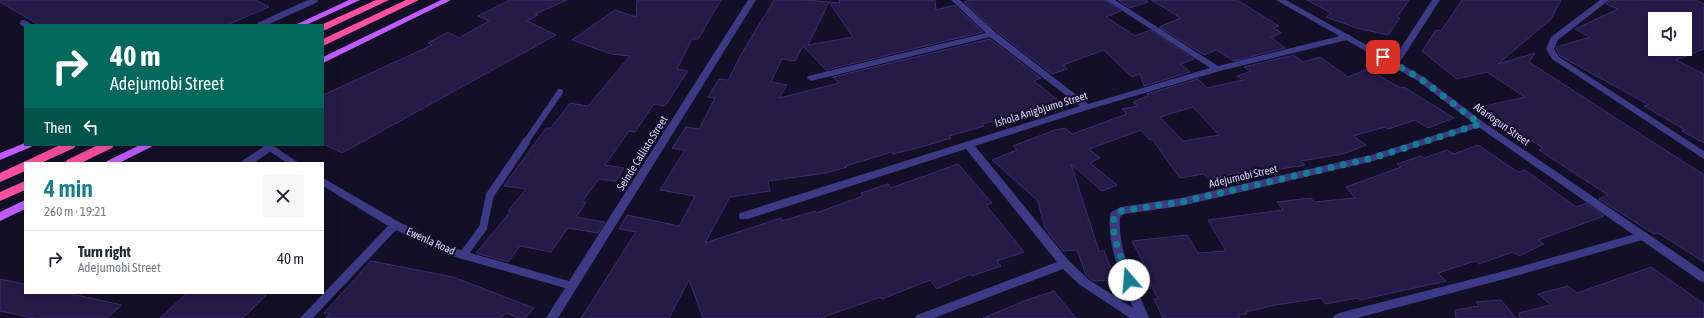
<!DOCTYPE html>
<meta charset="utf-8">
<style>
:root{--surface:#fff;--page:#f6f6f7;--text:#1f2937;--muted:#747a83;--line:#e0e1e3;--accent:#117e91}
body{margin:0;font-family:"Asap Condensed",sans-serif;background:var(--page);color:var(--text);height:100vh;display:flex;flex-direction:column;font-size:15px;white-space:nowrap}
*{box-sizing:border-box;margin:0}
p{font-size:13px;color:var(--muted)}
.icon{flex:none;width:22px;height:22px;fill:none;stroke:currentColor;stroke-width:2;stroke-linecap:round;stroke-linejoin:round}
.map{position:relative;flex:1;overflow:hidden}
.drawer{position:absolute;left:24px;top:162px;width:300px;height:132px;display:flex;flex-direction:column;background:var(--surface);border-radius:0px;box-shadow:0 4px 16px #0002}
.drawer>*{flex:none}
.guide{position:absolute;left:24px;top:24px;width:300px;height:122px;border-radius:0px;box-shadow:0 4px 16px #0002;background:#00695c;color:#fff;overflow:hidden}
.buttons{position:absolute;left:1648px;top:12px;display:grid;gap:8px}
.buttons a{display:grid;place-items:center;width:44px;height:44px;border-radius:0px;background:var(--surface);box-shadow:0 4px 16px #0002;font-size:20px}
.pin{position:absolute;display:grid;place-items:center;width:34px;height:34px;color:#fff;margin:-17px;border-radius:8px;box-shadow:0 2px 6px #0006}
.me{position:absolute;width:44px;margin:-22px;rotate:342deg;stroke-linejoin:round;filter:drop-shadow(0 0 3px #0008)}
.turn{display:flex;align-items:center;gap:14px;height:84px;padding:0 20px;font-size:18px}
.turn .icon{width:52px;height:52px;stroke-width:2.5}
.turn b{display:block;font-size:28px;line-height:34px}
.then{display:flex;align-items:center;height:38px;padding:0 20px;background:#0003;gap:8px;font-size:15px}
.round{display:grid;place-items:center;flex:none;width:42px;height:42px;border-radius:0px;background:var(--page)}
.headline{display:flex;align-items:center;justify-content:space-between;height:68px;padding:0 20px}
h1{font-size:24px;font-weight:600;line-height:30px;color:var(--accent)}
ul{padding:0;list-style:none}
li{display:flex;align-items:center;gap:12px;height:56px;padding:0 20px;border-top:1px solid var(--line)}
li div{flex:1}
li b{display:block;font-size:15px}
li em{font-style:normal}
.map>svg:first-child{display:block}
.building{fill:#241b47;stroke:#3b2d73;fill-rule:evenodd}
.lines{fill:none;stroke-linecap:round;stroke-linejoin:round}
.service-far1{stroke:#3d3a85;stroke-width:6}
.service{stroke:#3d3a85;stroke-width:8}
.minor{fill:#3d3a85;fill-rule:evenodd}
.tertiary{fill:#3d3a85;fill-rule:evenodd}
.primary{fill:#c25bff;fill-rule:evenodd}
.motorway{fill:#ff4fa3;fill-rule:evenodd}
.route{stroke:#117e91;stroke-width:7;stroke-dasharray:0 12.6}
.labels{text-anchor:middle;stroke-width:4;stroke-linejoin:round;paint-order:stroke}
.street-label{font-size:11px;fill:#d9d4ff;stroke:#130f26}
</style>
<div class="map">
<svg width="1704" height="318" viewBox="0 0 1704 318">
<rect width="100%" height="100%" fill="#130f26"/>
<path class="building" d="M0,0H256L269,7L227,25H39L0,2Z
M510,0H567L535,14L538,15L527,21L556,35L342,153L323,144V95L432,45L428,43L448,32L459,38L489,21L478,16Z
M637,0H721L698,39H692L677,69L688,71L665,106L654,104L635,132L629,131L605,165L624,168L616,181L599,179L582,202L586,203L576,217L605,222L598,233L568,228L551,252L520,246L508,262L476,253L511,211H508L526,189L504,186L546,128H551L570,103L588,106L630,56L611,54L572,40L615,10L636,17Z
M774,0H805L840,3L839,0H935L936,10L954,5L983,32L826,70L803,46L795,61L782,59L771,82L787,85L779,98L839,83L833,77L990,39L1041,78L1034,81L1061,103L1012,119L1010,117L982,124L984,126L949,136L951,138L921,147L893,154L892,152L846,166L847,167L826,173L768,181L770,191L730,197L705,243L781,218L782,221L815,211L816,213L863,196L861,193L888,184L891,188L958,164L992,203L986,205L1024,252L997,261L1001,266L972,276L971,274L937,289L930,280L882,299L881,297L820,318H703L689,280L669,318H581L636,232L619,229L627,215L679,226L695,196L660,190L685,150L672,148L686,127L699,129L715,98L708,97L719,79L728,80L742,53L764,16H765ZM829,2L853,37L808,45Z
M969,0H1105L1121,11L1106,17L1135,36L1150,30L1194,59L1181,64L1190,72L1144,86L1140,74L1132,77L1104,50L1063,65L1067,69L1052,74L996,31L964,2Z
M1118,0H1147L1148,2L1130,8Z
M1151,0H1237L1279,26L1273,28L1282,33L1271,37L1285,48L1234,61L1216,50L1204,55L1159,27L1181,18Z
M1307,0H1409L1397,17L1400,18L1388,35L1357,28L1326,17L1331,13Z
M1462,0H1561L1551,19L1498,64L1535,53L1529,62L1704,175V262L1658,233L1654,234L1599,199L1608,195L1539,150L1543,148L1480,107L1525,97L1487,72L1457,79L1422,51L1436,30L1441,31Z
M1610,0H1696L1704,4V49L1676,60L1704,74V143L1682,131L1685,130L1644,106L1649,105L1560,56L1556,49L1557,47L1590,37L1575,29L1618,9L1606,4ZM1685,15V49H1655V19H1674Z
M1294,55L1303,62L1320,57L1348,77L1367,69L1401,88L1404,87L1454,118L1428,128L1415,120L1388,129L1385,127L1353,136L1366,145L1343,154L1301,161L1305,165L1274,170L1271,167L1208,179L1204,174L1180,178L1152,139L1150,140L1141,130L1089,149L1100,158L1090,163L1117,185L1102,191L1071,164L1099,251H1104L1115,280L1094,281L1086,275L1077,250L1063,251L1049,234L1047,229H1045L1038,201L992,160L1017,150L1013,146L1055,130L1065,128L1072,134L1127,114L1122,109L1138,106L1133,102L1148,96L1147,94L1198,79L1207,88L1243,80L1237,76L1251,71L1244,67ZM1193,107L1219,135L1183,141L1160,117Z
M1478,145L1518,172L1525,170L1576,207L1586,203L1604,216L1538,240L1544,244L1519,256L1513,252L1479,264L1475,261L1438,273L1446,281L1360,300L1358,298L1325,304L1321,298L1275,305L1246,312L1247,314L1238,315L1240,318H1163L1154,299H1158L1144,271L1147,270L1132,241L1187,235L1198,253L1226,251L1208,220L1283,210L1277,202L1311,198L1314,202L1355,198L1346,187L1401,167L1397,164L1421,156L1424,158L1447,150L1454,154Z
M371,261L453,277L534,308L525,318H519L506,313L501,318H326L329,314L324,313Z
M1651,267L1704,304V318H1520L1519,313L1551,305L1538,294L1568,286L1577,293Z
M0,279L25,284V293H67L122,305L107,318H34L0,311Z
M1054,291L1076,318H983L1024,301Z
M187,293H268L243,318H160Z
M1501,300L1516,318H1456L1455,310L1479,306L1476,302Z"/>
<g class="lines">
<path class="service-far1" d="M23,23L27,25
M260,25L315,0
M525,143L560,92"/>
<path class="service" d="M246,163L269,148
M463,255L483,228L490,195L526,142"/>
<path class="minor" d="M748,0H756L558,318H546L565,288L445,254L396,230L313,318H300L388,226L323,186V178L399,222L453,248L569,281Z
M951,0H960L995,32L1088,104L1210,68L1106,0H1115L1218,66L1348,34L1352,37L1351,39L1220,71L1090,109L975,146L1069,261L1088,279L1133,308C1122,279 1107,247 1110,215L1111,212L1121,207L1181,198L1371,155L1477,122L1480,121L1485,124L1483,126L1373,161L1181,206L1124,214L1120,217C1117,251 1137,287 1149,318H1130L1080,285L1063,269L934,318H915L917,315L1057,262L966,149L748,219H740L739,216L740,213L1080,106L990,37L811,81L807,78L808,76L986,33Z
M1432,0H1440L1398,65H1392L1391,63Z
M1600,0H1609L1558,40L1554,49L1559,57L1704,151V159L1552,59L1546,49L1551,37Z
M260,145H272L299,163H287Z
M1642,232L1646,233L1647,236L1646,239L1512,277L1357,318H1333L1335,315L1339,313L1512,269Z"/>
<path class="tertiary" d="M1276,0H1286L1424,77L1483,122L1704,272V282L1700,281L1477,126L1418,81Z"/>
<path class="primary" d="M349,0H360L306,25H295Z
M441,0H451L323,63V57Z
M25,143V145H33L31,147L0,160V153Z
M140,145H153L151,147L119,163H106L107,161Z
M25,200V209L0,221V212Z"/>
<path class="motorway" d="M376,0H389L323,31V25H321Z
M406,0H419L323,46V39Z
M60,145H76L74,148L41,163H25V171L0,182V173Z
M98,145H114L112,148L81,163H65L67,160Z
M25,181V190L0,201V192Z"/>
</g>
<g class="lines">
<path class="route" d="M1129,280C1123,261 1109,235 1115,214L1121,211L1181,202L1373,158L1480,124L1421,79L1383,57"/>
</g>
<g class="labels">
<g class="street-label">
<text transform="translate(1041 109) rotate(-17)" y="4">Ishola Anigbjumo Street</text>
<text transform="translate(1502 124) rotate(35)" y="4">Afariogun Street</text>
<text transform="translate(642 153) rotate(-58)" y="4">Seinde Callisto Street</text>
<text transform="translate(1243 176) rotate(-13)" y="4">Adejumobi Street</text>
<text transform="translate(431 241) rotate(24)" y="4">Ewenla Road</text>
</g>
</g>
</svg>
<div class="buttons">
<a><svg class="icon" aria-label="sound" viewBox="0 0 24 24"><path d="M4 9h4l5-4v14l-5-4H4zM17 9q2 3 0 6"/></svg></a>
</div>
<div class="pin" style="left:1383px;top:57px;background:#d93025"><svg class="icon" aria-label="arrive" viewBox="0 0 24 24"><path d="M6 21V4h12l-3 4 3 4H6"/></svg></div>
<svg class="me" style="left:1129px;top:280px" viewBox="-20 -20 40 40"><circle r="19" fill="#fff"/><path d="M0-13L10 11 0 6-10 11z" fill="#117e91"/></svg>
<div class="guide">
<div class="turn"><svg class="icon" aria-label="right" viewBox="0 0 24 24"><path d="M7 20v-9h11M14 6l5 5-5 5"/></svg><div><b>40 m</b>Adejumobi Street</div></div>
<div class="then">Then<svg class="icon" aria-label="left" viewBox="0 0 24 24"><path d="M17 20v-9H6M10 6l-5 5 5 5"/></svg></div>
</div>
<section class="drawer">
<div class="headline"><div><h1>4 min</h1><p>260 m · 19:21</p></div><a class="round"><svg class="icon" aria-label="close" viewBox="0 0 24 24"><path d="M6 6l12 12M18 6L6 18"/></svg></a></div>
<ul>
<li><svg class="icon" aria-label="right" viewBox="0 0 24 24"><path d="M7 20v-9h11M14 6l5 5-5 5"/></svg><div><b>Turn right</b><p>Adejumobi Street</p></div><em>40 m</em></li>
</ul>
</section>
</div>
